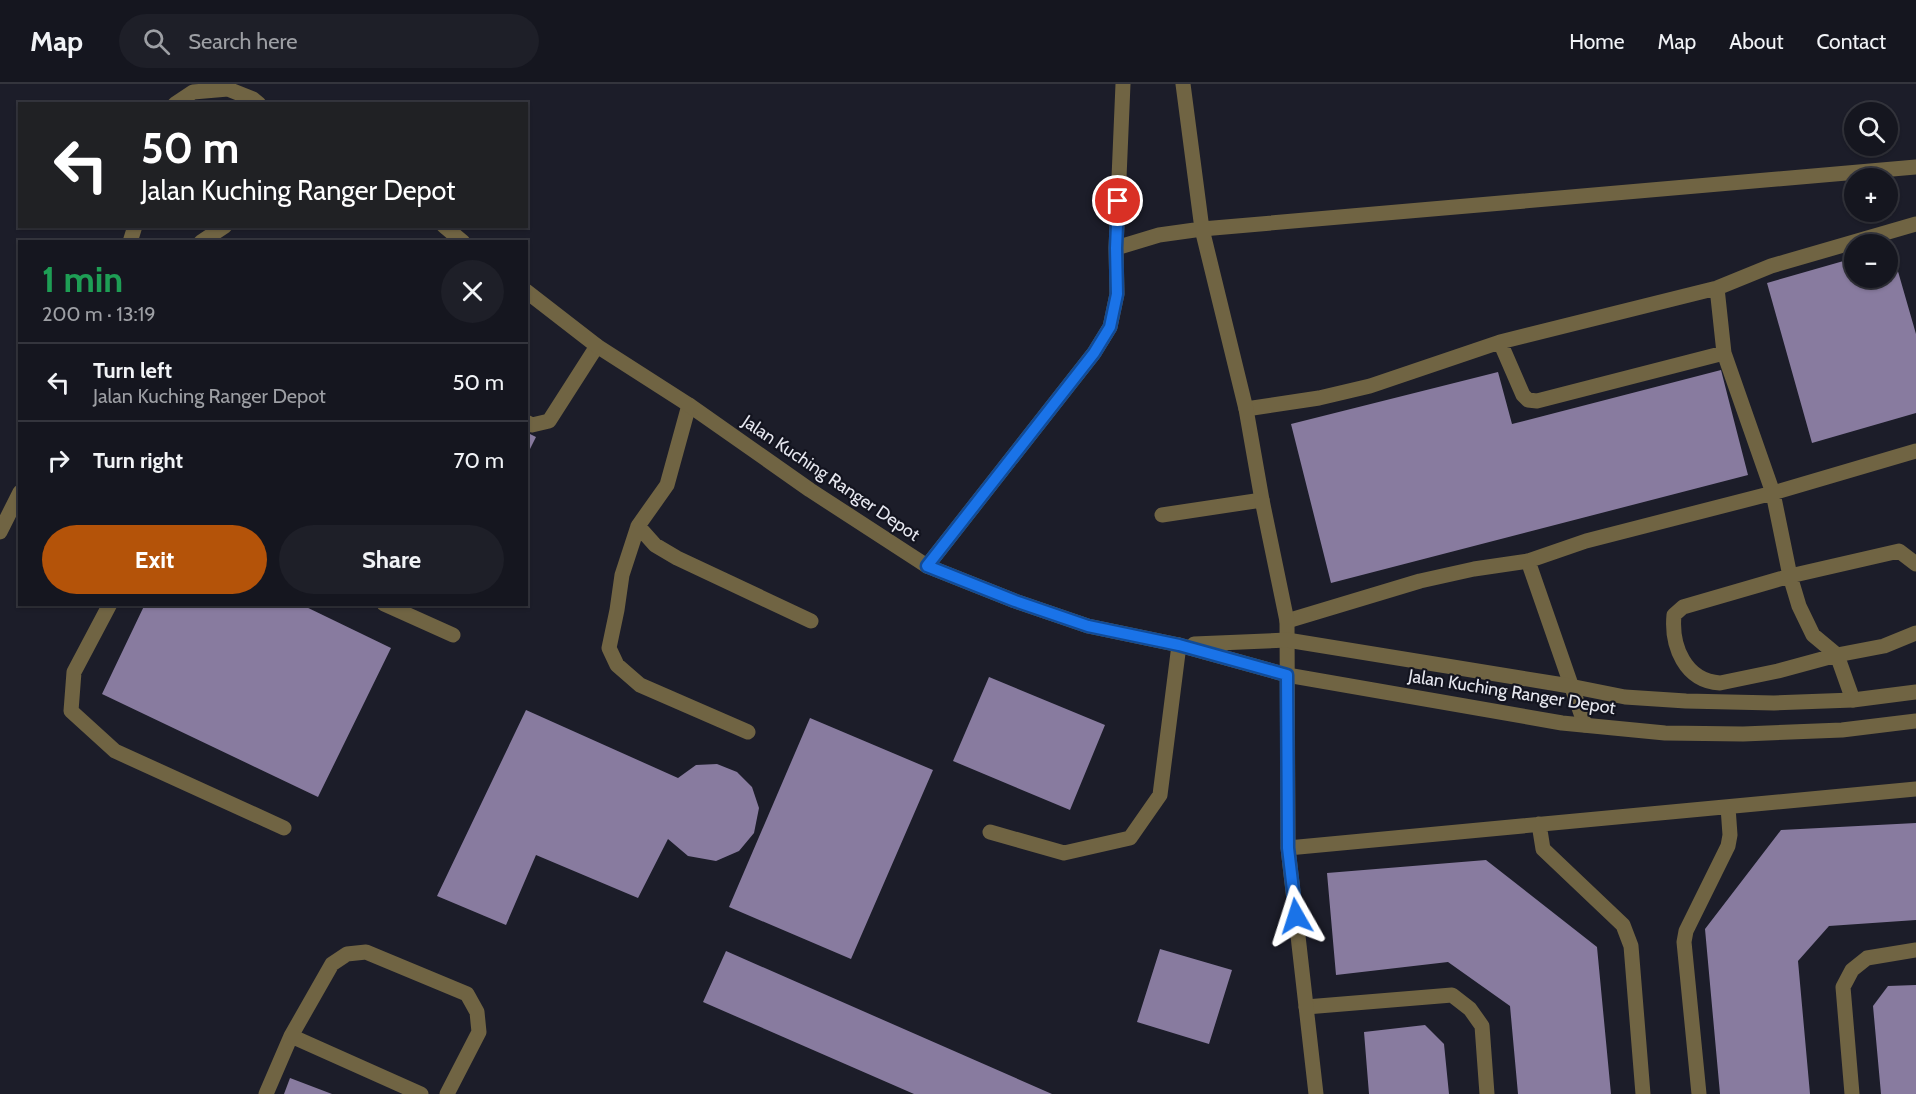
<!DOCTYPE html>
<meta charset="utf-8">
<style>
:root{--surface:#15161f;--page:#1e1f28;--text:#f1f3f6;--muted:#9d9fa4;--line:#34353d;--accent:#b45309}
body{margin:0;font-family:Cabin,sans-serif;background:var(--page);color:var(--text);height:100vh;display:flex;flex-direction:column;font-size:22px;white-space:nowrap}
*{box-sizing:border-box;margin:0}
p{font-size:20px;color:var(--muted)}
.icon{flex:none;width:33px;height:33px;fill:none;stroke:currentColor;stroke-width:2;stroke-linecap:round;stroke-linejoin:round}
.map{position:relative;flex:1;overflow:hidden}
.drawer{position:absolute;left:18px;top:156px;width:510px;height:366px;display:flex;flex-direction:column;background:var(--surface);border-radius:0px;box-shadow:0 2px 4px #0004,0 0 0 2px var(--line)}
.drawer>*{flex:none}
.guide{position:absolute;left:18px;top:18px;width:510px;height:126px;border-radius:0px;box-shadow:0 2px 4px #0004,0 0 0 2px var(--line);background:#202124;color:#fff;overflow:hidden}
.tools{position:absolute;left:1844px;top:18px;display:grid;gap:12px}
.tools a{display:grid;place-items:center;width:54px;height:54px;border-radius:50%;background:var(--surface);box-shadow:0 2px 4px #0004,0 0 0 2px var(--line);font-size:30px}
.pin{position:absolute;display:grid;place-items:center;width:51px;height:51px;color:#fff;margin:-26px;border:3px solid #fff;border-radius:50%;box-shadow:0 2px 6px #0007}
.me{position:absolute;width:66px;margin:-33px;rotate:354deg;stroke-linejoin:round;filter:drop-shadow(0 0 4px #0008)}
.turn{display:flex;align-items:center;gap:21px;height:126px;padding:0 24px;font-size:27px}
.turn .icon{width:78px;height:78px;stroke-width:2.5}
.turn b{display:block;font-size:42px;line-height:51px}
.round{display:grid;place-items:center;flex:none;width:63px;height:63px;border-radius:32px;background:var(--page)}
.head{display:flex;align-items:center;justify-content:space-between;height:102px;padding:0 24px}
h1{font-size:36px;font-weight:700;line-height:45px;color:#1e9e55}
.action{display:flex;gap:12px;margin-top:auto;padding:12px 24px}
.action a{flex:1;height:69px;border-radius:36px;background:var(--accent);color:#fff;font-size:24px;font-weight:700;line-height:69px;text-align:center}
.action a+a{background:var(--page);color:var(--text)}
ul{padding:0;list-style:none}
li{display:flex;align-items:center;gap:18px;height:78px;padding:0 24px;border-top:2px solid var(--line)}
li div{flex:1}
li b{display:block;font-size:22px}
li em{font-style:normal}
header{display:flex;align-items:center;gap:36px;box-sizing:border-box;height:84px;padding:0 30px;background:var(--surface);border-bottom:2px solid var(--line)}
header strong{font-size:28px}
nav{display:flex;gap:33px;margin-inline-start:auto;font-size:21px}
.search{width:420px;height:54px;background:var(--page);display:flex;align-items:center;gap:15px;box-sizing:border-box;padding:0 21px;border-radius:33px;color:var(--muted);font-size:22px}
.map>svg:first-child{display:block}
.building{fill:#887b9f}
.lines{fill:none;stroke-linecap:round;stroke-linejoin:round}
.service{stroke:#706443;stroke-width:15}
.minor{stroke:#706443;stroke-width:15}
.tertiary{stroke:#706443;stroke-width:15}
.route-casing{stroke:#114b97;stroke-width:15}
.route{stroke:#1a73e8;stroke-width:10}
.labels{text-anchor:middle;stroke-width:4.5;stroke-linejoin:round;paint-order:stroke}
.street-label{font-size:18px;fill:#e6e7ef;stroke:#13141f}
</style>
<header>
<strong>Map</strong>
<div class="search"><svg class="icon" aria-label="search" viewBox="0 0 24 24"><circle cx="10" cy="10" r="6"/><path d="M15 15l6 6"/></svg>Search here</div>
<nav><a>Home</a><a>Map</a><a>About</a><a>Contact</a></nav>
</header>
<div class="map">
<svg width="1916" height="1010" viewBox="0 0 1916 1010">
<rect width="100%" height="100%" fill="#1c1d29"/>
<path class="building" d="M1891,163L1916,250V329L1812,359L1767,199L1854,174V194H1887V164Z
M1721,286L1748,391L1331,499L1291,340L1498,288L1512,340Z
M526,348L536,353L526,373Z
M145,520H300L391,564L318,713L102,610Z
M989,593L1105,641L1070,726L953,677Z
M526,626L678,694L696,681L717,680L737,688L752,703L759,724L754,749L739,767L716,777L688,772L668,755L638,814L536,771L506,841L437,812Z
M810,634L933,686L851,875L729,823Z
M1916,739V836L1829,842L1798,877L1810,1010H1720L1705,845L1781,746Z
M1486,776L1597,863L1611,1010H1518L1510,922L1448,878L1336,891L1327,789Z
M1160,865L1232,886L1209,960L1137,938Z
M726,867L1052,1010H914L703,918Z
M1916,901V1010H1881L1873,922L1888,902Z
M1425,941L1444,960L1449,1010H1369L1364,948Z
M290,994L332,1010H284Z"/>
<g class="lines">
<path class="service" d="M1717,204L1724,269L1773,409L1790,492L1799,522L1813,551L1837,571L1853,616
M1500,258L1523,311L1528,316L1537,317L1724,269
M689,321L667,401L638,442L655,461L677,474L811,537
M1246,325L1319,314L1370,302L1500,258L1717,204L1771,182L1916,140
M526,338L532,341L549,337L597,262
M1162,431L1262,416
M638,442L622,491L617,526L609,564L617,581L640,601L748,648
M1528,477L1585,641
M1916,480L1899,467L1790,492L1683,523L1674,531C1671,562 1685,597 1720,599L1778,587L1837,571L1884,562L1916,549
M110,520L74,588L71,627L115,667L284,744
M384,520L453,551
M1287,537L1420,497L1474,485L1528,477L1586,457L1773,409L1916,367
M990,748L1064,769L1130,754L1160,711L1179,561
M1306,923L1452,911L1470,925L1482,942L1487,1010
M291,952L421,1010
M266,1010L291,952L332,880L347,870L366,868L467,910L477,928L479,948L447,1010
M1852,1010L1843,903L1852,886L1867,874L1916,866"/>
<path class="minor" d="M1183,0L1202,145L1246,325L1262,416L1287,537L1288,764L1316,1010
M1116,164L1159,151L1202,145L1916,83
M927,482L1094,269L1110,243L1117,210L1116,164L1123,0
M1539,740L1543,765L1623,841L1631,862L1643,1010
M1288,764L1916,705
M1699,1010L1684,858L1686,847L1728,762L1730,751L1728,723"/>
<path class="tertiary" d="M175,20L193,8L228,5L253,15L259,20
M444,142L463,158
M130,158L135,142
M201,158L225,142
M526,207L597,262L689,321L810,406L927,482L1015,517L1088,542L1179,561L1287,591L1562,639L1665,649L1743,650L1842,646L1916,637
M0,448L20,408
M1194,560L1287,556L1570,602L1625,613L1686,617L1774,619L1853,616L1916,608"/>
</g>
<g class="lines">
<defs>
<path id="route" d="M1118,117L1116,164L1117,210L1110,243L1094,269L927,482L1015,517L1088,542L1179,561L1287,591L1288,764L1296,832"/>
</defs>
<use href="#route" class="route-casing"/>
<use href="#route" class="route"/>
</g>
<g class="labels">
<g class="street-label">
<text transform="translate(831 394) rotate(34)" y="6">Jalan Kuching Ranger Depot</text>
<text transform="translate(1512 608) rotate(9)" y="6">Jalan Kuching Ranger Depot</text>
</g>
</g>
</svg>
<div class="tools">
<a><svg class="icon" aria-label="search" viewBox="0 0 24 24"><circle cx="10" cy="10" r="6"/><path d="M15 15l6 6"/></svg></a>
<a>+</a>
<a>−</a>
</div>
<div class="pin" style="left:1118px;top:117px;background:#d93025"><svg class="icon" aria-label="arrive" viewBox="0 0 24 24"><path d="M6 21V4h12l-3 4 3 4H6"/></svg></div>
<svg class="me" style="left:1296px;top:832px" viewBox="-20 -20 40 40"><path d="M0-17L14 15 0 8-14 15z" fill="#1a73e8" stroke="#fff" stroke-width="4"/></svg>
<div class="guide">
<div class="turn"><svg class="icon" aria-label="left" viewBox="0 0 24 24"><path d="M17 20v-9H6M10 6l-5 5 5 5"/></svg><div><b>50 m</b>Jalan Kuching Ranger Depot</div></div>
</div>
<section class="drawer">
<div class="head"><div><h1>1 min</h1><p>200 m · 13:19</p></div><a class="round"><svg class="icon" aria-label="close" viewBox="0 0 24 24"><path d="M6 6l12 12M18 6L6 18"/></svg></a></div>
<ul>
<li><svg class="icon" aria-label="left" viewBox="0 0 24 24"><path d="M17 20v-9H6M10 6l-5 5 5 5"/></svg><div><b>Turn left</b><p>Jalan Kuching Ranger Depot</p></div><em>50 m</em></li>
<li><svg class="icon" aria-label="right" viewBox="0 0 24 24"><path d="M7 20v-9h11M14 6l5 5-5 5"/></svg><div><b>Turn right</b></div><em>70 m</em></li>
</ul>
<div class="action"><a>Exit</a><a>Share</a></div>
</section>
</div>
